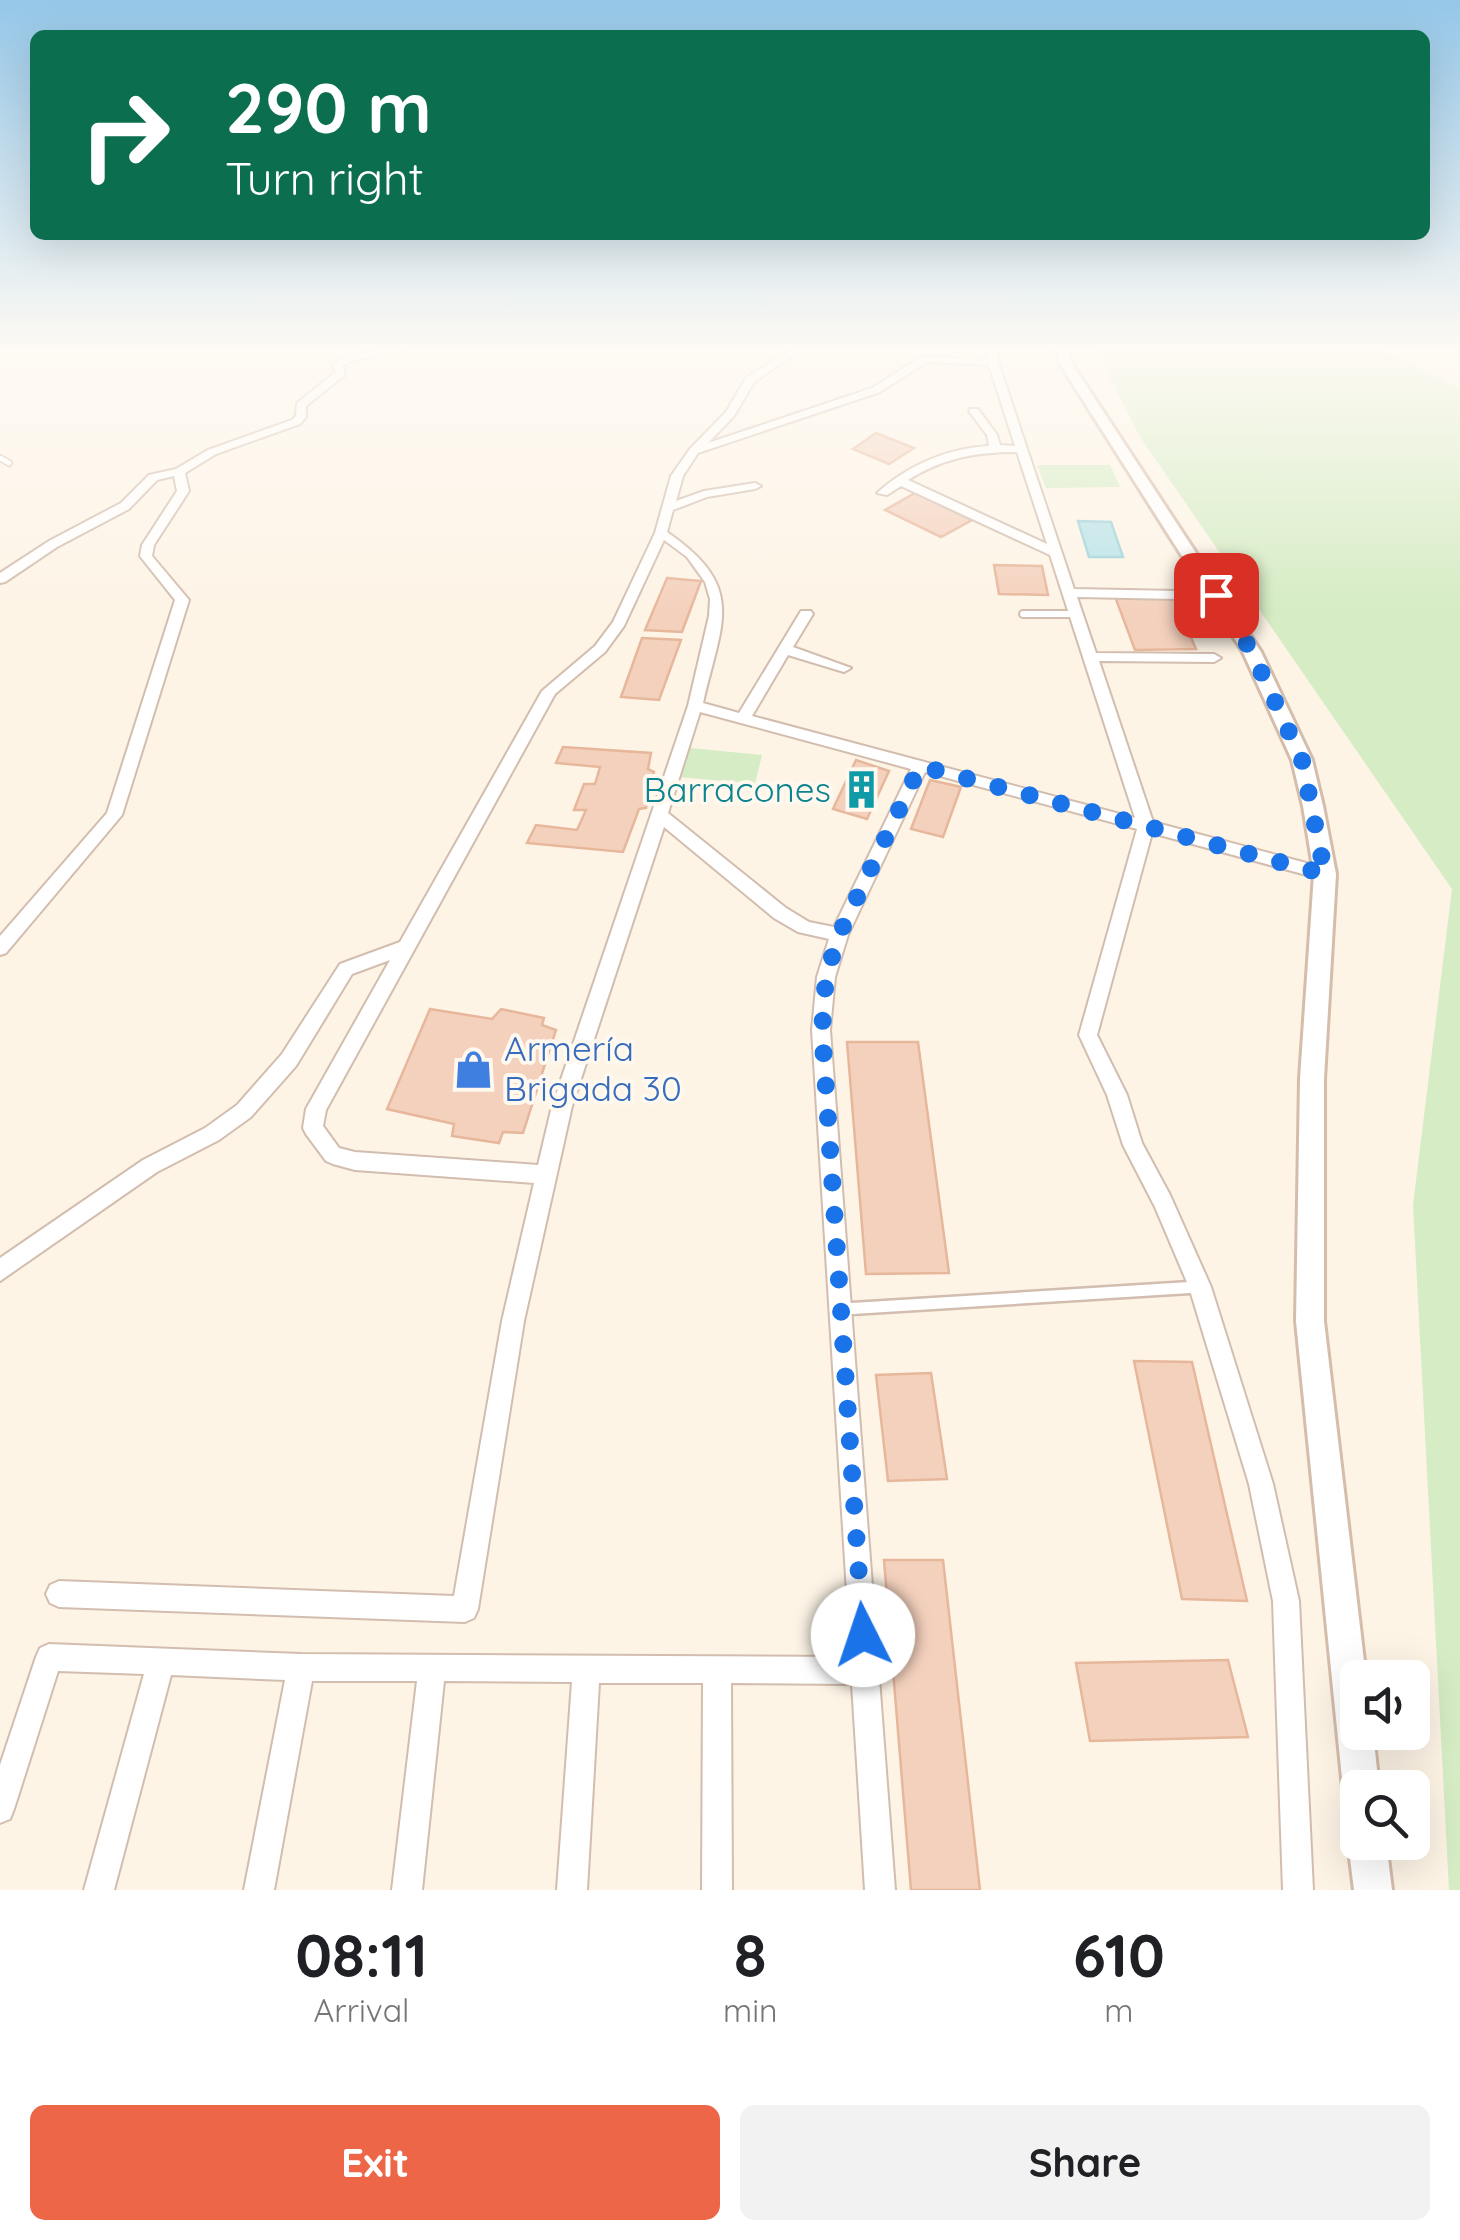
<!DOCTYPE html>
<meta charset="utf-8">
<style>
:root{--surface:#fff;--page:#f2f2f2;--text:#202124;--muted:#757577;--accent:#ec6647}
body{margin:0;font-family:Quicksand,sans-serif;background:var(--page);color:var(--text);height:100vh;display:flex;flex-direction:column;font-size:38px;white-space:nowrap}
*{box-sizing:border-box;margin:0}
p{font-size:32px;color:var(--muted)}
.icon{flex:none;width:55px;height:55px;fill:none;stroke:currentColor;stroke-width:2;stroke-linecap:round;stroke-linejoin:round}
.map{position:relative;height:1890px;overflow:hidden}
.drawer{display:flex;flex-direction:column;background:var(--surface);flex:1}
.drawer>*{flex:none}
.hud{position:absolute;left:30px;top:30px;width:1400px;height:210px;border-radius:15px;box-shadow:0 10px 40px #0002;background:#0b6e4f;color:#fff;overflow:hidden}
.controls{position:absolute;left:1340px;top:1660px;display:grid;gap:20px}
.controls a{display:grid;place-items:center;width:90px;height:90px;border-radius:15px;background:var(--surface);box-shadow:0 10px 40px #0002;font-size:50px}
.pin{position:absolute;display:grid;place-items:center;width:85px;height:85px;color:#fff;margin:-42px;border-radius:20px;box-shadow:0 5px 15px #0006}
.me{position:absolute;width:110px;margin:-55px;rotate:356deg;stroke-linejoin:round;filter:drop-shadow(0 0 8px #0008)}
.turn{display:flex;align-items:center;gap:35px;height:210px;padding:0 30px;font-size:45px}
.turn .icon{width:130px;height:130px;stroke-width:2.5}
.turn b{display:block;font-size:70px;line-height:85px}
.eta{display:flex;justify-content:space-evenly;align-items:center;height:170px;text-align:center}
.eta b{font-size:60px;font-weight:700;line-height:70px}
.cta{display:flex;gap:20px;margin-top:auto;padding:20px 30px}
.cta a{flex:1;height:115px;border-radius:15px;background:var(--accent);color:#fff;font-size:40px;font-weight:700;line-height:115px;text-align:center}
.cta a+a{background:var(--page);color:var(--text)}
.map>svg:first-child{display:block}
.green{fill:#d5ecc4}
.water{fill:#bae3e8;stroke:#9fd3da;stroke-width:2.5}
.building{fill:#f4d1bd;stroke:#e7b79c;stroke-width:2.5}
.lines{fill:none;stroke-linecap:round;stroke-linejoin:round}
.service-far2-casing{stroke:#d2bdae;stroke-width:8}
.service-far1-casing{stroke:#d2bdae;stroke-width:10}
.service-casing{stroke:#d2bdae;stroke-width:16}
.minor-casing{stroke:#d2bdae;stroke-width:4}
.secondary-casing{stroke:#d5bdab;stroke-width:6}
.service-far2{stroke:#fff;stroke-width:5}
.service-far1{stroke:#fff;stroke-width:6}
.service{stroke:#fff;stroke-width:11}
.minor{fill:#fff;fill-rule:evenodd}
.secondary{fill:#fff;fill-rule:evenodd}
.route{stroke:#1a73e8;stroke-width:18;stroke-dasharray:0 32.4}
.labels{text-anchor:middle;stroke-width:8;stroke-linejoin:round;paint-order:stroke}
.culture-label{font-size:35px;fill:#0d838f;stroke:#fff8ee;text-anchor:end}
.shop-label{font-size:35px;fill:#366cbe;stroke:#fff8ee;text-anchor:start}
</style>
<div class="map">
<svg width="1460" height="1890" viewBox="0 0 1460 1890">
<rect width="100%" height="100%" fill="#fdf4e6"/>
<path class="green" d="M1095,348H1375L1460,388V1890H1449L1413,1205L1452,889L1140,437Z
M1037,465H1110L1120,487L1046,488Z
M690,748L762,755L755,784L680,777Z"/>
<path class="water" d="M1078,521L1111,522L1123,557H1089Z"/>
<path class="building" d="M876,433L914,448L889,464L853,449Z
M915,493L972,520L941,537L885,510Z
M994,565L1042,566L1048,595L999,594Z
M667,578L701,581L682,632L645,630Z
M1114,594H1172L1196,649L1135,650Z
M642,638L681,640L659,700L621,697Z
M563,747L651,753L648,769L654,772L646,808L639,809L623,852L527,843L536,825L577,830L586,810H574L584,784H595L600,767L556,763Z
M856,760L889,771L867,819L833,809Z
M930,780L961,787L943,837L911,829Z
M430,1009L492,1019L501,1009L544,1018L542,1025L556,1030L523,1133L503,1132L499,1143L452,1136L454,1124L387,1109Z
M847,1042H918L949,1273L866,1274Z
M1134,1361L1192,1362L1247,1601L1182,1599Z
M931,1373L947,1479L888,1481L876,1375Z
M884,1560H943L980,1890H911Z
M1228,1660L1248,1737L1090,1741L1076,1663Z"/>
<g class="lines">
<defs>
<path id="service-far2" d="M0,458L9,463"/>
<path id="service-far1" d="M1023,614H1076"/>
<path id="service" d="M844,1309L1198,1287"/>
<path id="minor" d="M393,348H413L351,361L343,366L345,375L306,406V417L300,424L216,454L185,473L189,491L154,545L152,556L189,600L122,815L6,953L0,955V936L107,813L175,600L140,556L142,545L177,491L174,476L157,480L129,509L57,547L5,582L0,583V573L49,541L121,503L149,475L176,469L208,450L292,420L296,416L297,403L336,372L333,365L344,357Z
M793,348H804L754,382L734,416L708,443L872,388L921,357L988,359V348H998V362L1074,589L1178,591L1184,595L1178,599L1077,597L1096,653L1214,654L1221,658L1214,662L1099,661L1153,822L1325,868L1333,874L1325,880L1152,833L1097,1035L1127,1095L1142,1143L1170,1195L1211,1287L1273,1484L1299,1601L1313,1890H1283L1273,1601L1249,1484L1189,1287L1155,1207L1123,1145L1107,1095L1079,1035L1137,829L925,772L848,935L835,977L830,1030L895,1890H865L852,1684L731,1683L732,1890H702L703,1683H599L587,1890H557L572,1682L444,1681L422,1890H392L417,1681H312L274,1890H244L285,1680L171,1675L114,1890H84L144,1674L58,1671L14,1809L10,1819L0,1823V1765L36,1657L40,1648L49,1644L301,1654L851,1657L812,1030L817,977L829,939L798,932L774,918L664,827L572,1106L524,1321L478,1609L474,1618L465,1622L59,1607L50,1603L46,1594L50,1585L59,1581L454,1596L502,1321L534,1183L355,1170L333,1164L326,1161L306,1134L303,1128L306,1109L390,960L352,974L296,1066L251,1117L219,1140L157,1172L0,1281V1258L143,1160L205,1128L237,1105L282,1054L340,964L400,942L542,691L595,646L613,622L655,533L671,476L690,449L726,412L746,378ZM927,362L989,365L1015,446L1000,445L997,435L978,409H970L969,411L987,435L989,446C948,448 908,465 877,493L887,495L901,486L1050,555L1135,818L752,716L788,655L844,672L851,668L793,647L813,614L811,611H801L739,713L703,703C721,622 748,588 667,532L673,510L707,497L755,489L761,486L755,483L704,491L676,501L683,476L698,453L880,392ZM1017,452L1047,544L908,480C943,458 976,452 1017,452ZM664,540L687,557L705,582L710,599L709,616L688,706L552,1106L538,1165L355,1152L339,1148L323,1126L326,1110L555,694L605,652L624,626ZM700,712L911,769L834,927L809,922L786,908L668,813Z"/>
<path id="secondary" d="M1055,348H1067L1072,364L1261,652L1312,760L1323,806L1336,874L1324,1079V1321L1366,1678H1358V1732H1373L1379,1788H1358V1805L1348,1801L1343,1788L1296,1321L1300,1079L1314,874L1303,806L1292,760L1243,652L1060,364Z
M1358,1827V1842H1386L1392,1890H1354L1348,1842Z"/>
</defs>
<use href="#service-far2" class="service-far2-casing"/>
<use href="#service-far1" class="service-far1-casing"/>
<use href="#service" class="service-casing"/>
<use href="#minor" class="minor-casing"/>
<use href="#secondary" class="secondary-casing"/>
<use href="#service-far2" class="service-far2"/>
<use href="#service-far1" class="service-far1"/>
<use href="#service" class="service"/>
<use href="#minor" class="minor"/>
<use href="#secondary" class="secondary"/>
</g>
<linearGradient id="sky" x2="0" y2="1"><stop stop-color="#95c7e8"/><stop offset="0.57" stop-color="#fefaf4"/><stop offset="1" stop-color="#fefaf4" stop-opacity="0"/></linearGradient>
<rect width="1460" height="612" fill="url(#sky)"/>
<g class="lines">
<path class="route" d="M863,1635L822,1030L826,976L839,935L920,766L1325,874L1302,760L1252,652L1216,595"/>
</g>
<defs>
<symbol id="building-bare" viewBox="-9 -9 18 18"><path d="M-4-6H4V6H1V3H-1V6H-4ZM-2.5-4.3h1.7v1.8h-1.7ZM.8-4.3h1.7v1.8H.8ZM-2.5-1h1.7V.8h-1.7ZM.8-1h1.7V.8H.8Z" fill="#0f9aa8" stroke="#fff8ee" stroke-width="2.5" paint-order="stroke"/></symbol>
<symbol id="shop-bare" viewBox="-9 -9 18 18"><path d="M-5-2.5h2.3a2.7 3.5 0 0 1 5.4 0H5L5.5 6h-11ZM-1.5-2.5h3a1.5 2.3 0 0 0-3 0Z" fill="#3f7fe0" stroke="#fff8ee" stroke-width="2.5" paint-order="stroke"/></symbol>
</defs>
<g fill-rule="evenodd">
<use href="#building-bare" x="834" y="762" width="55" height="55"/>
<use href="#shop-bare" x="446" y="1042" width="55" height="55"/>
</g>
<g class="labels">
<g class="culture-label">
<text x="831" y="802">Barracones</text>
</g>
<g class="shop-label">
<text x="504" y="1061">Armería<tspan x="504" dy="40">Brigada 30</tspan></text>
</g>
</g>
</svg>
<div class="controls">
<a><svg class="icon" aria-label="sound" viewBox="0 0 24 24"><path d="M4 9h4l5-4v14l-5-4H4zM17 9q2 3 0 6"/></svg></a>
<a><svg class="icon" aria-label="search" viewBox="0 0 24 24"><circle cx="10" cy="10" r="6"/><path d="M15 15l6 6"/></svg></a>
</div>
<div class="pin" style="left:1216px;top:595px;background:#d93025"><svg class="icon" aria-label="arrive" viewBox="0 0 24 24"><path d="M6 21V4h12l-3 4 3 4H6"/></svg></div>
<svg class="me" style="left:863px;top:1635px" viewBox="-20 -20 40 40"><circle r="19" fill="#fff"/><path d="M0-13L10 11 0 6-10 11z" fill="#1a73e8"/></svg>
<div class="hud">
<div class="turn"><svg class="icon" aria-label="right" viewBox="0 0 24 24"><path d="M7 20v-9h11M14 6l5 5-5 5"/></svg><div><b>290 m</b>Turn right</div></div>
</div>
</div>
<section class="drawer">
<div class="eta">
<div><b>08:11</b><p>Arrival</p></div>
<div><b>8</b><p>min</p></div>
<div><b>610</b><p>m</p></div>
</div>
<div class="cta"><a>Exit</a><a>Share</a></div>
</section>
